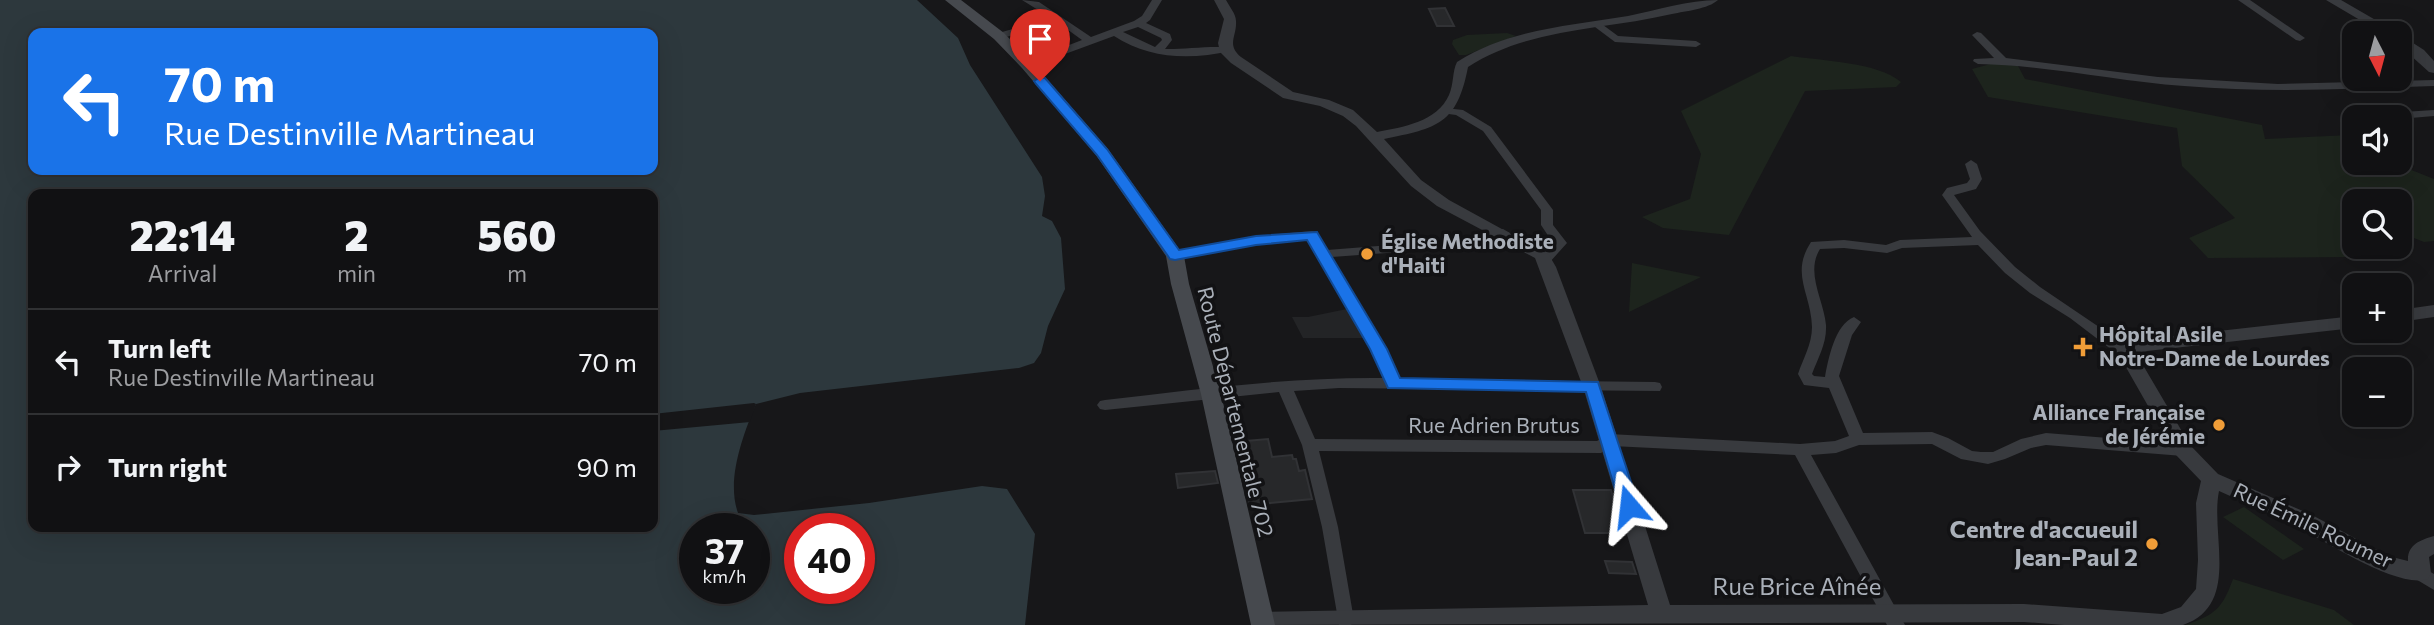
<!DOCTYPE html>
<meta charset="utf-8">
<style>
:root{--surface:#111113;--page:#1e1f21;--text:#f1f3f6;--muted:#9c9da0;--line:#303133}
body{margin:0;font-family:Commissioner,sans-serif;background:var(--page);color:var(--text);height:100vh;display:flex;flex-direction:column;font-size:26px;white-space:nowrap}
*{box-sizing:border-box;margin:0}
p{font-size:23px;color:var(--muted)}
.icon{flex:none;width:38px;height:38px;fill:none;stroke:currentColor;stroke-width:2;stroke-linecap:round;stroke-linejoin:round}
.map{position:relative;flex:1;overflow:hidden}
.sheet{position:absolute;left:28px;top:189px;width:630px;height:343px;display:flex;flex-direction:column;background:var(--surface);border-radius:14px;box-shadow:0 7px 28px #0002,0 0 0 2px var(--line)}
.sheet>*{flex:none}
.top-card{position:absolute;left:28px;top:28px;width:630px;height:147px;border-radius:14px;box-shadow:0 7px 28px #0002,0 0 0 2px var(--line);background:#1a73e8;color:#fff;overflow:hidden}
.needle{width:46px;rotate:174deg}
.buttons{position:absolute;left:2342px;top:21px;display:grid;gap:14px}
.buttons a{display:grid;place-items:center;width:70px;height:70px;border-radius:14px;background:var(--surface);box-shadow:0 7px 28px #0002,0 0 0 2px var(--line);font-size:35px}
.speed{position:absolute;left:679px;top:513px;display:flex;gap:14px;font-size:35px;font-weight:700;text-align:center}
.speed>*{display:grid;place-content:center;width:91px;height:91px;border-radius:50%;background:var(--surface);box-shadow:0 7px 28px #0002,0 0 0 2px var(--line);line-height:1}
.speed small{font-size:18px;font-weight:400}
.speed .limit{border:10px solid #d22;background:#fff;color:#111}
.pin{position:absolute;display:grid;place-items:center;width:60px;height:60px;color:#fff;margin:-72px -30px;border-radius:50% 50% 50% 0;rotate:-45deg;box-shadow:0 0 7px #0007}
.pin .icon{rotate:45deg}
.me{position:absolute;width:77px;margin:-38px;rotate:343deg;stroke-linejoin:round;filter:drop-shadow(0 0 5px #0008)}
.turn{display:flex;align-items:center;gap:24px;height:147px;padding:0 21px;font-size:32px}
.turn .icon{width:91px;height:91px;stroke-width:2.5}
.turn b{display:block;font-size:49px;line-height:60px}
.eta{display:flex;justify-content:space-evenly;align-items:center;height:119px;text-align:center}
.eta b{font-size:42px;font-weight:800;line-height:49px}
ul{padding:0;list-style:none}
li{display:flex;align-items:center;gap:21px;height:105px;padding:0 21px;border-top:2px solid var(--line)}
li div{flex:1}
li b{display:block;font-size:26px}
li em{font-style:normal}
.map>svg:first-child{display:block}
.built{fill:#232426}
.green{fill:#1d241d}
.water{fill:#2d383d;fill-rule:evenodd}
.pier{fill:#171719}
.building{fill:#27282a;stroke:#313235;stroke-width:2}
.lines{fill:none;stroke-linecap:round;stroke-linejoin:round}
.minor{fill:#383a3e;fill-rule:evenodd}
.tertiary{fill:#383a3e;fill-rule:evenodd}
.secondary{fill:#46494e;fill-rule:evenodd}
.route{fill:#1a73e8;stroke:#114b97;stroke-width:2}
.poi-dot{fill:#f09d38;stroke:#121214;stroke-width:2.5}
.labels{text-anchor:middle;stroke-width:7;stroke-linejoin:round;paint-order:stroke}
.poi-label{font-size:21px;font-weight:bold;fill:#aab0b9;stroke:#121214;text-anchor:start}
.street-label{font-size:21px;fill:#aab0b9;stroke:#121214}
.near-poi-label{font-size:24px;font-weight:bold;fill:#aab0b9;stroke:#121214;text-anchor:end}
.near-street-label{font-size:24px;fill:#aab0b9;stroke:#121214}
</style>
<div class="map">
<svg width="2434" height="625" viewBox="0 0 2434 625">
<rect width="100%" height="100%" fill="#171719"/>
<path class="built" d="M1347,309L1365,338H1303L1292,317H1308Z"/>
<path class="green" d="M1507,33L1516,36L1466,55H1459L1452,44L1453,40L1467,35Z
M1791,56C1823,61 1877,62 1901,82L1896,87L1805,91L1729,235L1663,228L1642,217L1690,199L1701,154L1681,111Z
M1994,63L2018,66L2025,79L2262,125L2265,139L2350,135L2354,138V163H2394L2434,179V241L2424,242L2399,232V201H2354V233L2342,236L2352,257L2208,258L2189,238L2235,218L2182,166L2177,128L1988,97L1972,69Z
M1632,263L1701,277L1629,312Z
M2244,507L2304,549L2283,560L2223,517Z
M2233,579L2334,610L2354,625H2185C2215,615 2222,609 2233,579Z"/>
<path class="water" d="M0,0H917L958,38L970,65L1042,177L1045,196L1042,216L1052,221L1061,238L1065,289L1048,326L1041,353L1034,363L1019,368L800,393L756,404C743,435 726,480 738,513L754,515L869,503L982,486L1007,489L1035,534L1025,625H0ZM33,33H653V170H33ZM33,194H653V527H33ZM695,528H754V588H695ZM800,528H859V588H800Z"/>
<path class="pier" d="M754,403L756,404L750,422L653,431V414Z"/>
<path class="building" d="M1445,8L1454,26H1437L1429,9Z
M1268,439L1272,457L1292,455L1293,459H1296L1299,471L1305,470L1312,499L1250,505L1235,442Z
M1215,471L1218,483L1178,488L1176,474Z
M1573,490H1611L1624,533H1585Z
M1605,561L1632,562L1636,574L1609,573Z"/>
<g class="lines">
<path class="minor" d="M1022,0L1039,2L1091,37L1134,21L1142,16L1152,0H1162L1150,20L1146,23L1170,34L1172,40L1165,49C1180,50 1224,44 1231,49L1230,51C1190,60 1149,59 1114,36L1027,68L1022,65L1023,63L1082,40L1057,22L1003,38H995V34L1051,18ZM1138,27L1161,38L1162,40L1155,47L1123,32Z
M2238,0H2250L2305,38L2300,41L2296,40Z
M1599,22L1618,36L1696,41L1701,44L1696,47L1615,42L1595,27V23Z
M1977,32L1981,33L2006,58L2158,77L2278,84L2434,80V86C2351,89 2267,93 2184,86C2115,81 2046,65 1978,64L1973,61L1974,59L1994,58L1972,35Z
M1445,108L1463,110L1491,127L1553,210V225L1567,243L1549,263L1544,264L1537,260L1553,243L1541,225V210L1483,131L1456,115L1441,113L1439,111Z
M2434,110V116L2399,119L2366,117L2372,114Z
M1971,160L1977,164L1982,179L1976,189L1954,195L1980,231L2015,267L2040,287L2133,350L2135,353L2133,356L2128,358L2116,353L2070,318L2030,293L2005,273L1978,245L1902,248L1887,253L1844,248L1820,249C1805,273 1824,300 1826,325C1827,343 1818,358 1812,374L1814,376L1825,377C1828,360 1835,324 1854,317L1861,322L1852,335L1839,376L1863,433L1932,432L1948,438L1972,451L1981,452H1993L2021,439L2046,433L2183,444L2189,446L2191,450L2189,454L2183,456L2046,445L2031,448L2005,459L1988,464L1961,459L1932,444L1859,445L1836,453L1811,455L1905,625H1887L1795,455L1612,446L1601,453L1319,451L1338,527L1354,620L1351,625H1339L1322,527L1302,445L1279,392L1105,410L1100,409L1097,405L1100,401L1105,400C1198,389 1290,377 1384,378L1371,349L1308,239L1257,244L1175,260L1170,259L1168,256L1170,253L1257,236L1312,231L1317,232L1327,250L1455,240L1503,229L1510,233L1508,236L1455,248L1332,257L1385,349L1399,379L1655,382L1660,383L1662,387L1660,391L1339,388L1294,391L1315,439L1597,441L1609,434L1800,444L1835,441L1849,436L1829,388L1804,385L1798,374C1803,359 1812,344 1812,327C1811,293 1790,274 1811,242L1844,240L1886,245L1900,240L1972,237L1942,195L1947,188L1967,183L1970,179L1965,164Z
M2420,566L2434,574V590L2414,578L2411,573L2414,568Z"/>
<path class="tertiary" d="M1214,0H1226C1229,6 1236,14 1236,21C1237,37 1226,44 1241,57L1293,92L1329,100L1353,110L1377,132C1403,127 1437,122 1449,95C1454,84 1452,72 1457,62C1509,29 1569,26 1628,16C1658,10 1688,0 1718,0C1708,9 1686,11 1672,14C1604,30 1528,28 1468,67C1457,124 1438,128 1384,139L1421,180L1449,200L1549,255L1556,267L1601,387L1670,605L2024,604L2162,614L2181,607L2196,589L2198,560L2196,503L2201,481L2176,455L2119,355L2123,346L2147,339L2354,316V328L2147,351L2137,355L2190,445L2218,474L2312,515L2388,556L2408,561C2407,545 2420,540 2434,536V554L2429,557L2431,573L2428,579C2397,589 2327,542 2298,527C2272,514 2245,503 2219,491C2210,535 2241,605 2183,625H2064L2024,622L1253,625L1251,621L1254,615L1262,612L1648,605L1583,387L1535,258L1437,206L1411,186L1356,126L1343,116L1320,106L1283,98L1231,63L1220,52L1218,43L1224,19Z
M2326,0H2341L2398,33H2382Z
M2399,34L2424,50L2434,61V73L2429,72L2399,45Z
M2434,305V317L2399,322V310Z"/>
<path class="secondary" d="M945,0H961L1004,33L1032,62L1108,149L1184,256L1189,284L1221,394L1275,625H1251L1201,394L1171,284L1166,256L1096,155L1022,68L994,39Z"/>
</g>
<path class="route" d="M1040,77L1045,78L1107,149L1179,250L1256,236L1317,232L1387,349L1400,378L1598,382L1639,506L1636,511H1623L1620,506L1586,392L1388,388L1370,349L1307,240L1256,245L1175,260L1170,259L1097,155L1036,84L1034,81Z"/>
<g class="poi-dot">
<circle cx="1367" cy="254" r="7"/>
<path d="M2079.5 336.5h7v7h7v7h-7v7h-7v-7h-7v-7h7z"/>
<circle cx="2219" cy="425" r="7"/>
<circle cx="2152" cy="544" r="7"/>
</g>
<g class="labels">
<g class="poi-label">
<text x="1381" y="249">Église Methodiste<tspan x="1381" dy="24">d'Haiti</tspan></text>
<text x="2099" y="342">Hôpital Asile<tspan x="2099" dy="24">Notre-Dame de Lourdes</tspan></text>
<text x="2205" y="420" text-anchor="end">Alliance Française<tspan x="2205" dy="24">de Jérémie</tspan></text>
</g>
<g class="street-label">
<text transform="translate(1235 412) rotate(76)" y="7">Route Départementale 702</text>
<text x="1494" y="433">Rue Adrien Brutus</text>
<text transform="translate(2313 526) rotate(25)" y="7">Rue Émile Roumer</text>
</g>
<g class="near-poi-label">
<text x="2138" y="538">Centre d'accueuil<tspan x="2138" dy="28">Jean-Paul 2</tspan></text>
</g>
<g class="near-street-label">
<text x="1797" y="595">Rue Brice Aînée</text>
</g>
</g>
</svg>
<div class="buttons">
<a><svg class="needle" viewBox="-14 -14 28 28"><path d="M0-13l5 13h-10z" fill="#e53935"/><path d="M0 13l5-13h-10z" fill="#9c9da0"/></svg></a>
<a><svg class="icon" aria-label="sound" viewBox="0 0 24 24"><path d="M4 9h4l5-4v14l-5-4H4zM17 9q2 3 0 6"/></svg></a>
<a><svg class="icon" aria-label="search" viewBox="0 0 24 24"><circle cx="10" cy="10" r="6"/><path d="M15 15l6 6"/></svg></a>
<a>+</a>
<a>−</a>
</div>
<div class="speed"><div>37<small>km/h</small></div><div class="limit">40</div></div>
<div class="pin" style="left:1040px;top:81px;background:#d93025"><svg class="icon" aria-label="arrive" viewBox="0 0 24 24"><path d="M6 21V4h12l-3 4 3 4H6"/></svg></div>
<svg class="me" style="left:1629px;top:506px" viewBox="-20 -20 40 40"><path d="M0-17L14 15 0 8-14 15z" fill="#1a73e8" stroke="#fff" stroke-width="4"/></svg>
<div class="top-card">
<div class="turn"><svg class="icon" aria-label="left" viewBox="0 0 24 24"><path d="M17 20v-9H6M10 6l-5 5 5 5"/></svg><div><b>70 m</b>Rue Destinville Martineau</div></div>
</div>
<section class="sheet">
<div class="eta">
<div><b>22:14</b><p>Arrival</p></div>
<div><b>2</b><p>min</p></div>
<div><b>560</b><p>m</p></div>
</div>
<ul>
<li><svg class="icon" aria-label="left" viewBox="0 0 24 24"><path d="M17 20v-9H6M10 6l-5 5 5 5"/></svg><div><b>Turn left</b><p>Rue Destinville Martineau</p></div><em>70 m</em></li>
<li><svg class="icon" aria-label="right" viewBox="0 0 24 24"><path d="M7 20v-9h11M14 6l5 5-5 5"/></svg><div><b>Turn right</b></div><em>90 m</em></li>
</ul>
</section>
</div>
